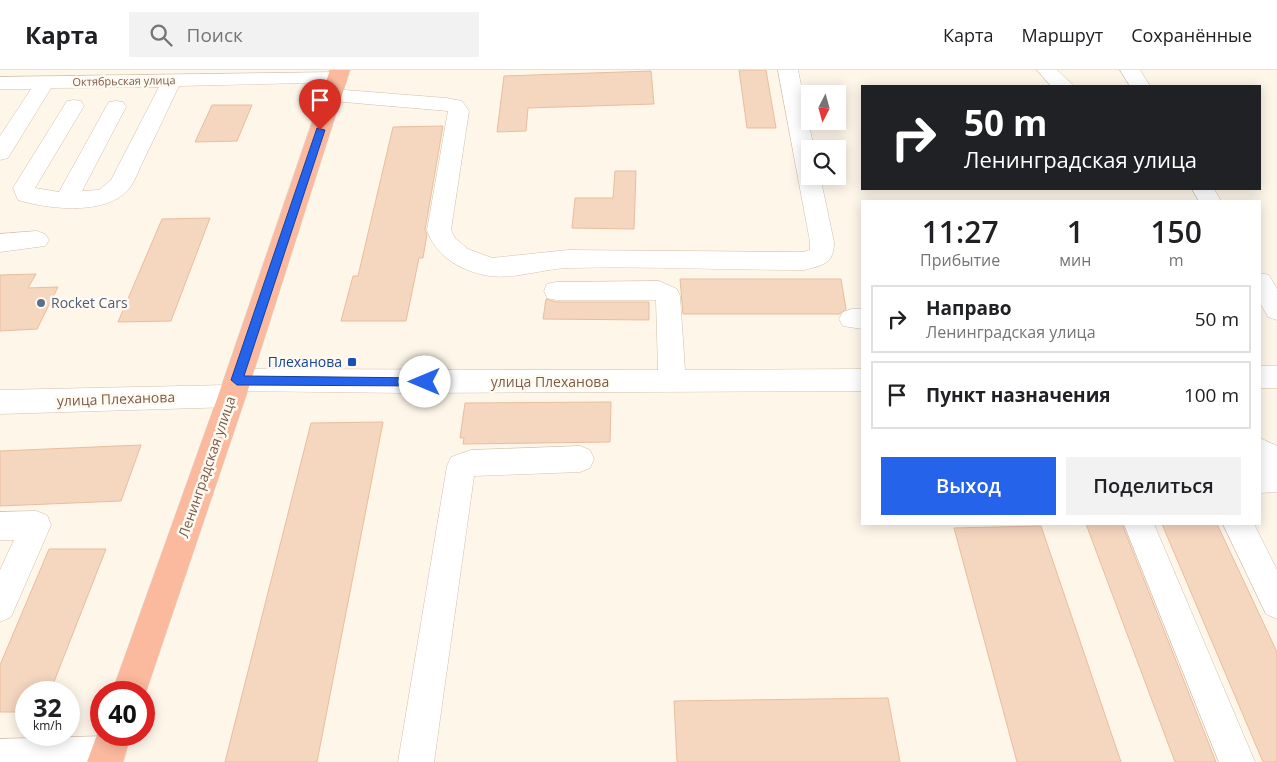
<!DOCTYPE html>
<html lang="ru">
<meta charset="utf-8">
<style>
:root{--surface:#fff;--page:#f2f2f2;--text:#202124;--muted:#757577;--line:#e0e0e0;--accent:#2563eb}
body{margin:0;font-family:"Open Sans",sans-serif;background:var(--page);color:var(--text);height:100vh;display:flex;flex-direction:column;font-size:19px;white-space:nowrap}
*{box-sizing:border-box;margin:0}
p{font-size:16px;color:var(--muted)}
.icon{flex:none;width:28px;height:28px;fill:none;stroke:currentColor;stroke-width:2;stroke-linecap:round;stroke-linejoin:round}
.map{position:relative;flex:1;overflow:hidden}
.details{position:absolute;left:861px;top:130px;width:400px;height:325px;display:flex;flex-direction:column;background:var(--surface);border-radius:0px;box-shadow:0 2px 12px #0003}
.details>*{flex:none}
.top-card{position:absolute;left:861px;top:15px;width:400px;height:105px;border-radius:0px;box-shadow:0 2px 12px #0003;background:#202124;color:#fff;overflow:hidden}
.needle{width:32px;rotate:186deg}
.fabs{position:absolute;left:801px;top:15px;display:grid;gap:10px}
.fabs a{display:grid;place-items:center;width:45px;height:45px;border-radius:0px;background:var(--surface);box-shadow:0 2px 12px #0003;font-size:25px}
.speed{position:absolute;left:15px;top:611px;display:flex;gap:10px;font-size:25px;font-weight:700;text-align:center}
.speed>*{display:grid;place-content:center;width:65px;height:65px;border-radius:50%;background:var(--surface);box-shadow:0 2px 12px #0003;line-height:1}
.speed small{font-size:12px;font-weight:400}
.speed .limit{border:8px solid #d22;background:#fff;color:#111}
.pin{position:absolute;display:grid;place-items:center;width:42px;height:42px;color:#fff;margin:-51px -21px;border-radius:50% 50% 50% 0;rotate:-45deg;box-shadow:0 0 5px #0007}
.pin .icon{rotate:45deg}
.me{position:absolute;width:55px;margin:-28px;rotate:270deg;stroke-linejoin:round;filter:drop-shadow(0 0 4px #0008)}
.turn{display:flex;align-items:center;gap:18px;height:105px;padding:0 20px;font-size:22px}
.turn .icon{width:65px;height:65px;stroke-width:2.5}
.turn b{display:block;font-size:35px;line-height:42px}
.eta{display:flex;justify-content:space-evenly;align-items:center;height:85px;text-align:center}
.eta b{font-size:30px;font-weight:600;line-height:35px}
.button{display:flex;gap:10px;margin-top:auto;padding:10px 20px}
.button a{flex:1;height:58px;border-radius:0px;background:var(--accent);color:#fff;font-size:20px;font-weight:600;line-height:58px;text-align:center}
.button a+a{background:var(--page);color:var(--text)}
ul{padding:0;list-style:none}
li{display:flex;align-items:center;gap:15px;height:68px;margin:0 10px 8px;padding:0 10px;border:2px solid var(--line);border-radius:0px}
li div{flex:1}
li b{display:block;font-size:19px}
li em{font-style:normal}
header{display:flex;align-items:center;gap:30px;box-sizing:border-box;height:70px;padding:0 25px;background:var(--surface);border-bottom:1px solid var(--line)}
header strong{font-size:24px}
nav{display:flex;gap:28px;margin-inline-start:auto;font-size:18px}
.search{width:350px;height:45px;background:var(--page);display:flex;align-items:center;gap:12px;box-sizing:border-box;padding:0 18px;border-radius:0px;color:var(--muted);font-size:19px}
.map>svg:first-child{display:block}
.building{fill:#f5d6bf;stroke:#e9bd9e}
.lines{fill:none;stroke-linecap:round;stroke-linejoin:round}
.minor-casing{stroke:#d2bfad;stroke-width:1}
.highway-casing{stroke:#ddd5d0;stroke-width:1}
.minor{fill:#fff;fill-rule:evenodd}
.highway{fill:#fbb99d;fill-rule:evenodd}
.route{fill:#2563eb;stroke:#184099}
.service-dot{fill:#5c6f8a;stroke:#fffaf1;stroke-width:2}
.transit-dot{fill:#1a4fb4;stroke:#fffaf1;stroke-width:2}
.labels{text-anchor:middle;stroke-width:5;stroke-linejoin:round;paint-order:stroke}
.far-street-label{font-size:11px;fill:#7b5d4a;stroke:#fffaf1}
.service-label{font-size:14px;fill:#4e5e75;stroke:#fffaf1;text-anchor:start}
.transit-label{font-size:14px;fill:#164399;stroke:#fffaf1;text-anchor:end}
.street-label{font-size:14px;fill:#7b5d4a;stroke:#fffaf1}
</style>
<header>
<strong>Карта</strong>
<div class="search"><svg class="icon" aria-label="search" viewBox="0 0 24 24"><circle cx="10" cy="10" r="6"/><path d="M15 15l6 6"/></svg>Поиск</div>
<nav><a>Карта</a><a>Маршрут</a><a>Сохранённые</a></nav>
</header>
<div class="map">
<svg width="1277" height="692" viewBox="0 0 1277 692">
<rect width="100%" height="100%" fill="#fef6e9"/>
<path class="building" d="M739,0H766L776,58H747Z
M651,1L654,34L528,38L526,61L497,62L504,6Z
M212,35H252L237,71L195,72Z
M443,56L425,160L427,164L423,188H419L406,251H341L353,206H358L393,57Z
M615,101H636L634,159L572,158L575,128H613Z
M210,148L171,251L118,252L162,149Z
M36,204L28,218L58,217L37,259L0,261V205Z
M680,209H841L846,239L840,244H683Z
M546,229L556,232H649V250L543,249Z
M611,332L610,372L463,374L464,368H460L465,333Z
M383,352L317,692H225L311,353Z
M141,375L121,431L0,436V381Z
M1086,454H1122L1216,692H1175Z
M1162,454H1217L1277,582V692H1263Z
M1041,456L1121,692H1017L954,458Z
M49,479H106L50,622H26V642H0V595Z
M888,628L900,692H677L674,631Z"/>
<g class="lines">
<defs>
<path id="minor" d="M778,0H798L814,79H810V106H820L834,172C834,194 823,195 804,200C725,200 646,196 568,198C540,199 511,211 484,205C458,199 436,186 427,160L448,41L332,31L325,29L322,25L325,21L332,19L446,28L462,31L469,41L451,160L455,168L468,179L492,188L568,180L804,182L810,180V172Z
M1037,0H1057L1074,16H1051Z
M1120,0H1140L1150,16H1130Z
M338,2L345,4L348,8L345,12L179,16C167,41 156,65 144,89C139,99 135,112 128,120C105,146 47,139 18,130L13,118L67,31L74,30L81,31L84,36L35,118L59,122L106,37L109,32L116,31L123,32L126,37L82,121L99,120L111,110L159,17L51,18L8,88L0,90V66L31,19H0V7Z
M1192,119H1214L1221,131H1199Z
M37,161L45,164L49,170L45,176L0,182V164Z
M1260,203L1269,205L1277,219V250L1268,247L1260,233Z
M659,211L677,219L680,226L685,300L862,299V321L406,323L243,321L246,326L242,334L232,337L0,344V320L226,315L224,310L228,302L237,299L658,300L656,230H556L547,228L544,221L547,214L556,212Z
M852,239H862V259L843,256L839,249L843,242Z
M1260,296H1277V318H1260Z
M1260,368L1277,376V422L1260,423Z
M580,376L590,380L594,389L590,398L580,402L474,406L434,692H398L447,396L451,387L471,380Z
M36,441L47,445L51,455L11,547L0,552V500L14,470H0V442Z
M1124,454H1154L1255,692H1219Z
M1223,454H1254L1277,500V549L1266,544Z
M108,666L120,672L126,684L122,692H0V669Z"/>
<path id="highway" d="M330,0H350L246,326L146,622L144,627V622H112L218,326Z
M101,654V665H131L123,692H87Z"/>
</defs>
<use href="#minor" class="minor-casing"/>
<use href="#highway" class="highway-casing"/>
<use href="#minor" class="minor"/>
<use href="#highway" class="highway"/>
</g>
<path class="route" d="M317,58L325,60L244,306L425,308L429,309V316L237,315L231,310Z"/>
<circle class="service-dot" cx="41" cy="233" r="5"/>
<rect class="transit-dot" x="347" y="287" width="10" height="10" rx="2.5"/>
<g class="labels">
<g class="far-street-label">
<text transform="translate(124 11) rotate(-1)" y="4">Октябрьская улица</text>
</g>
<g class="service-label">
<text x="51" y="238">Rocket Cars</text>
</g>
<g class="transit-label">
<text x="342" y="297">Плеханова</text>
</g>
<g class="street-label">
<text x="550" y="317">улица Плеханова</text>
<text transform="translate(116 329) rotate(-2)" y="5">улица Плеханова</text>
<text transform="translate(207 397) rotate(-71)" y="5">Ленинградская улица</text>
</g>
</g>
</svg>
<div class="fabs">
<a><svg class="needle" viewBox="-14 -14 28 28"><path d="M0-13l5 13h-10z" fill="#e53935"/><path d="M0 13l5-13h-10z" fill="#757577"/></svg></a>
<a><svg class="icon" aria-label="search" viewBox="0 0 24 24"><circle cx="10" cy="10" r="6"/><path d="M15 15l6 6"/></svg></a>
</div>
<div class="speed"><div>32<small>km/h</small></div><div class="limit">40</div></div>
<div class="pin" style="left:320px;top:60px;background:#d93025"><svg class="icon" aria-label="arrive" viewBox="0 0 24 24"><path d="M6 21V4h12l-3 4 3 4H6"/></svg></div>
<svg class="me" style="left:425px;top:312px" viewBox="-20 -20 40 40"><circle r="19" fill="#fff"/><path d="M0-13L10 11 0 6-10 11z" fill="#2563eb"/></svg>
<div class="top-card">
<div class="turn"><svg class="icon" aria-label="right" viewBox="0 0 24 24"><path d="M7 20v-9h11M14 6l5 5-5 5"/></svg><div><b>50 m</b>Ленинградская улица</div></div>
</div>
<section class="details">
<div class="eta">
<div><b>11:27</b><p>Прибытие</p></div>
<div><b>1</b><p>мин</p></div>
<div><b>150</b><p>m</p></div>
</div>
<ul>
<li><svg class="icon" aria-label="right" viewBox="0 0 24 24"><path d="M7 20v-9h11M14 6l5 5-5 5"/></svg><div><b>Направо</b><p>Ленинградская улица</p></div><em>50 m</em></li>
<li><svg class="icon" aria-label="arrive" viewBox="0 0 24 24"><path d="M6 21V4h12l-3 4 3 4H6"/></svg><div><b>Пункт назначения</b></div><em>100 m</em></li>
</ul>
<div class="button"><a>Выход</a><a>Поделиться</a></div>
</section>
</div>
